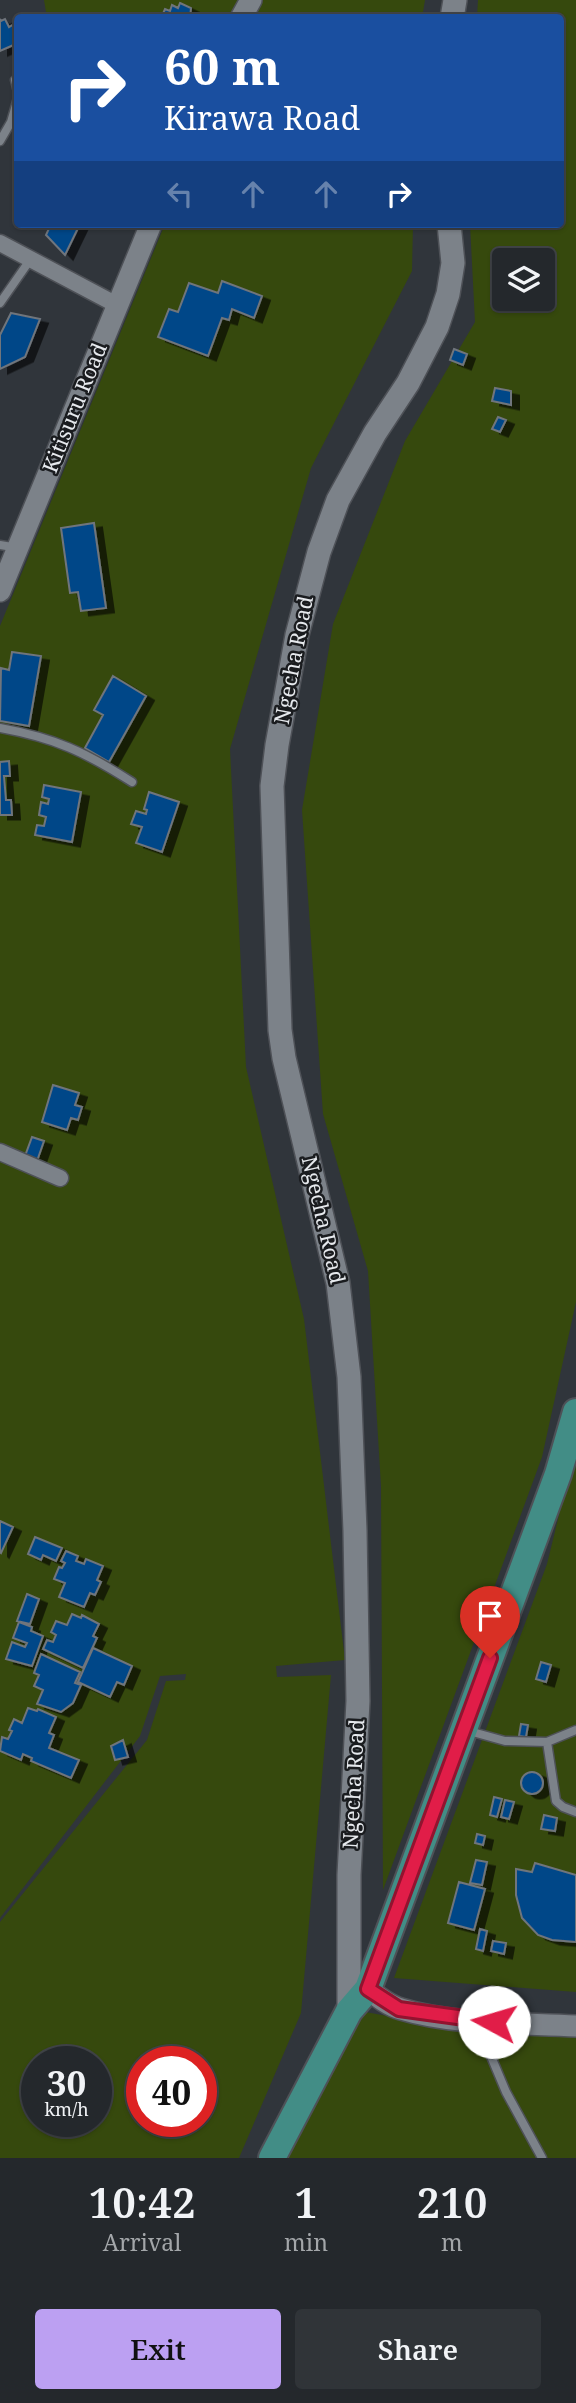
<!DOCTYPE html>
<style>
:root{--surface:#24282c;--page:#303438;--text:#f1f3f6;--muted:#a3a6a9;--line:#414448;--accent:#bca0f2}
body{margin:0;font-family:"Noto Serif",serif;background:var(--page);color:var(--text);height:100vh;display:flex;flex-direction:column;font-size:26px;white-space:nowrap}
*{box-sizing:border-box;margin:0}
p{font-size:23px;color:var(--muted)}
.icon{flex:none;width:38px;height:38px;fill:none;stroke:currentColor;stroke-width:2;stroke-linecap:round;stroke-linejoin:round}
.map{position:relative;height:2158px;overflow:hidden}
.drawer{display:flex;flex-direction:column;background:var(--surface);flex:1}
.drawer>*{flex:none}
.guide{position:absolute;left:14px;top:14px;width:550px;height:214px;border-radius:7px;box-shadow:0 2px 5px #0004,0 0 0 2px var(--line);background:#1a4fa0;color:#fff;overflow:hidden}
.buttons{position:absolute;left:492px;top:248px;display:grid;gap:14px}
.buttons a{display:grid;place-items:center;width:63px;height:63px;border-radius:7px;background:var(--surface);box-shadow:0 2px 5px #0004,0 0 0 2px var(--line);font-size:35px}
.speed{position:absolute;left:21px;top:2046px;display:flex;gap:14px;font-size:35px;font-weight:700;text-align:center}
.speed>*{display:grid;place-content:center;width:91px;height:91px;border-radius:50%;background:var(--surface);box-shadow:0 2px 5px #0004,0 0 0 2px var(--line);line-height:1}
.speed small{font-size:18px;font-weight:400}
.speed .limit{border:10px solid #d22;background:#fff;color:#111}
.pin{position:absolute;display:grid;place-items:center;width:60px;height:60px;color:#fff;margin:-72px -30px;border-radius:50% 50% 50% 0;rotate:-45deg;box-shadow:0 0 7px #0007}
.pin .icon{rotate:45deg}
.me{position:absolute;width:77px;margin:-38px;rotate:276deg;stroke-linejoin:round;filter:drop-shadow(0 0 5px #0008)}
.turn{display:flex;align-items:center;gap:24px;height:147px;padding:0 35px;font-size:32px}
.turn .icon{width:91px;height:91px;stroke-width:2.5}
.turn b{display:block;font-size:49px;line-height:60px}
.lanes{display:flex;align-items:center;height:66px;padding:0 35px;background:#0003;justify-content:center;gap:35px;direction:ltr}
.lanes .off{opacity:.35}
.eta{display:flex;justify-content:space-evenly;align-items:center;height:119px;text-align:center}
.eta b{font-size:42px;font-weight:600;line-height:49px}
.primary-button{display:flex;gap:14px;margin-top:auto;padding:14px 35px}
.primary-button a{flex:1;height:80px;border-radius:7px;background:var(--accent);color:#111;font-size:28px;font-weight:600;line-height:80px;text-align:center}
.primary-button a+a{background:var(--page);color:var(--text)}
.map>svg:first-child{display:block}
.green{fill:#36490d;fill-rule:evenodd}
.building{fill:#034788;stroke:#6f757c;stroke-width:2;filter:url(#shadow)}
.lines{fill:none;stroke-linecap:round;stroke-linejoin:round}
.service-casing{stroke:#4e5157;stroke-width:11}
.minor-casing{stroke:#4e5157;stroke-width:19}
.tertiary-casing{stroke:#4e5157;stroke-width:24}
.secondary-casing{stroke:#4e5157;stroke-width:26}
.primary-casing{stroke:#4e5157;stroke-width:30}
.service{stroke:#7c8289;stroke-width:8}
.minor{stroke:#7c8289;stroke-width:16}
.tertiary{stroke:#7c8289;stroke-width:21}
.secondary{stroke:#7c8289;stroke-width:23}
.primary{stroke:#428d86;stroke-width:26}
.route-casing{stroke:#92132f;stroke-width:18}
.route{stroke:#e11d48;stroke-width:12}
.labels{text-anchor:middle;stroke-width:5;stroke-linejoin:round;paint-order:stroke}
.street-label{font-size:21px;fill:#e6e9ed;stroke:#1a1c1f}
</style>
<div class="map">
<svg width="576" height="2158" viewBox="0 0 576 2158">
<defs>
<filter id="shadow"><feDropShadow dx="8" dy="4.5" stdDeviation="0" flood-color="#0009"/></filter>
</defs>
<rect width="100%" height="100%" fill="#30353b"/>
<path class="green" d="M44,0H425L422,18H47Z
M478,0H576V1302L542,1457L383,1890L381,1486L368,1271L323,1114L302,810L333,624L405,441L475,322L470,224H560V18L477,17ZM504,261H542V299H504Z
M165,224H413L412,271L311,468L230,749L246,1067L304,1319L345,1660L276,1666L277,1677L331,1675L301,2013L239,2158H0V1922L147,1740L166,1681L185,1680L186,1674L160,1676L140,1736L0,1918V626ZM37,2062H96V2121H37ZM142,2062H201V2121H142Z
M576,1446V1992L394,1978L547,1564Z
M365,2012L484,2033H576V2158H287Z"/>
<path class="building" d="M180,3L191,8L190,18H161L165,9L170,11L172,5L178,8Z
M0,19L1,21L5,19L9,27L16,23L18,25V43L0,51Z
M51,224H80L65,255L46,235Z
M222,281L262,296L254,318L232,309L229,320L222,318L208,356L158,337L169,309L178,312L189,283L218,293Z
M11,313L40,319L25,357L0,369V335Z
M454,349L467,354L463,365L450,360Z
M495,388L511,391V405L492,401Z
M498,417L506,420L500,432L492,429Z
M94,523L106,608L81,611L78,592L70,593L61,528Z
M12,652L41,656L29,726L0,721L1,668L9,670Z
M113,676L146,696L109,762L85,748L103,715L94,710Z
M9,761L10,776H4L6,800H11L12,815H0V762Z
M44,785L81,792L72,842L35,835L37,825L44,826L46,817L39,815L41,802L48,804L49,799L42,797Z
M149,792L179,802L162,852L136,843L142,827L131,824L136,811L146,814L147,810L144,809Z
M53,1085L79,1093L75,1105L82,1107L78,1120L71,1118L67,1130L42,1122Z
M32,1137L44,1141L37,1161L25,1156Z
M0,1521L13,1527L1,1553L0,1552Z
M35,1537L62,1548L56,1561L43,1555L41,1560L28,1554Z
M66,1551L78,1556L76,1561L84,1564L86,1559L103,1566L97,1580L101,1582L95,1595L90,1593L84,1607L59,1597L65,1583L54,1579L59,1567L62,1568L65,1563L61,1561Z
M27,1594L39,1599L30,1624L17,1621Z
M72,1614L81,1618L82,1615L99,1624L93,1636L97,1638L83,1668L43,1649L47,1640L53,1642L56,1635L51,1632L56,1621L67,1625Z
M19,1622L32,1627L31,1631L43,1636L32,1666L6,1659L12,1642L25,1647L27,1643L13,1638Z
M93,1648L132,1666L124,1685L117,1682L110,1697L78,1682Z
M41,1654L80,1672L75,1683L81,1685L73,1703L61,1712L37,1704L43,1690L34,1686L39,1675L34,1673Z
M541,1662L551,1665L546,1682L536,1679Z
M28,1708L37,1711L38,1709L56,1717L49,1733L54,1735L49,1748L79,1760L71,1778L31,1761L32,1758L23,1754L21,1760L0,1751L2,1737L8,1739L12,1731L9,1730L14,1719L22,1723Z
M521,1724L528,1725L526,1737L519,1736Z
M123,1740L128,1757L115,1760L111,1746Z
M521 1783a11 11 0 1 1 22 0a11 11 0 1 1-22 0Z
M494,1797L502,1799L497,1817L490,1815Z
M505,1800L514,1802L509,1819L501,1817Z
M544,1815L557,1818L555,1831L541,1829Z
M477,1834L485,1836L483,1845L475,1843Z
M476,1860L487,1862L482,1885L470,1883Z
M535,1863L576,1875V1942L552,1940L538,1935L522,1918L516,1895V1869L532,1872Z
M459,1882L485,1889L474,1930L448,1923Z
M480,1929L487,1931L483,1951L476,1949Z
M493,1941L506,1943L504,1954L491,1951Z"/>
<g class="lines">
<defs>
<path id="service" d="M15,80L18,92
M0,141L11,122L18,98
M0,303L30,260
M0,545L18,548
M0,728C55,738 85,752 132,782
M469,1731L505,1741L547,1742L576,1730
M547,1742L556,1801L563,1807L576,1812
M477,2023L506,2092L542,2158"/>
<path id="minor" d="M0,243L117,305
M0,1152L60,1178"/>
<path id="tertiary" d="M241,18L251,0
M0,591L151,224
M368,1989C378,1997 389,2006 401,2009C453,2025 521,2023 576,2026"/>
<path id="secondary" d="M452,18L455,0
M349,2011V1875L358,1701L355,1531L349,1377L338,1283L284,1058L280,1030L272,786L277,745L297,635L319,552L338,500L375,433L408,383L437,327L448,294L453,263L449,224"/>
<path id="primary" d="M272,2158L349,2011L368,1989L558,1474L576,1412"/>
</defs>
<use href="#service" class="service-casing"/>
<use href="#minor" class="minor-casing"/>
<use href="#tertiary" class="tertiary-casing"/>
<use href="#secondary" class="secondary-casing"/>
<use href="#primary" class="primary-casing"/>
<use href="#service" class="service"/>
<use href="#minor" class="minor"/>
<use href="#tertiary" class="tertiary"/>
<use href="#secondary" class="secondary"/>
<use href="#primary" class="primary"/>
</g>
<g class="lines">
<defs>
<path id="route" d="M490,1658L368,1989L399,2009L494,2022"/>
</defs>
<use href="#route" class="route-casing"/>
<use href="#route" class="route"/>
</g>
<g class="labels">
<g class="street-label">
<text transform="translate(75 408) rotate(-68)" y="7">Kitisuru Road</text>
<text transform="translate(294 660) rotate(-79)" y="7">Ngecha Road</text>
<text transform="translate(323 1220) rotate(77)" y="7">Ngecha Road</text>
<text transform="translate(354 1784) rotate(-87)" y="7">Ngecha Road</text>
</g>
</g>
</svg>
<div class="buttons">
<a><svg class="icon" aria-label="layers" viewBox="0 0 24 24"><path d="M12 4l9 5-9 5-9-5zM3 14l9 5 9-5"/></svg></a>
</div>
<div class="speed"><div>30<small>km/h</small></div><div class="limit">40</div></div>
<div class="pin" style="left:490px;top:1658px;background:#d93025"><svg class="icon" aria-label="arrive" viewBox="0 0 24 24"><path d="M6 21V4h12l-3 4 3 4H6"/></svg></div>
<svg class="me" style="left:494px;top:2022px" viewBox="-20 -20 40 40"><circle r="19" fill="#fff"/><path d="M0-13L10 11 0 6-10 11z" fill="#e11d48"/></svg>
<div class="guide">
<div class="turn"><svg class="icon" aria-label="right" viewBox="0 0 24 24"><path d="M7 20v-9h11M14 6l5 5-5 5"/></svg><div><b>60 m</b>Kirawa Road</div></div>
<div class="lanes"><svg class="icon off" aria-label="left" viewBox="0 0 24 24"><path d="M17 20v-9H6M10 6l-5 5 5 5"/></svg><svg class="icon off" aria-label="ahead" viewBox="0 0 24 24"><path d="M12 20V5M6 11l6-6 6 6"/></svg><svg class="icon off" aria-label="ahead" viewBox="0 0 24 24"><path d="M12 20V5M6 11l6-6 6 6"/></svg><svg class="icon" aria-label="right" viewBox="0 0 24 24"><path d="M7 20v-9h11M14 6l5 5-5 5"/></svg></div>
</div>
</div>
<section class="drawer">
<div class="eta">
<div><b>10:42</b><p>Arrival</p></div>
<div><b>1</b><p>min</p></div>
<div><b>210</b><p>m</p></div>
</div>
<div class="primary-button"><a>Exit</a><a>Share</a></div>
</section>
